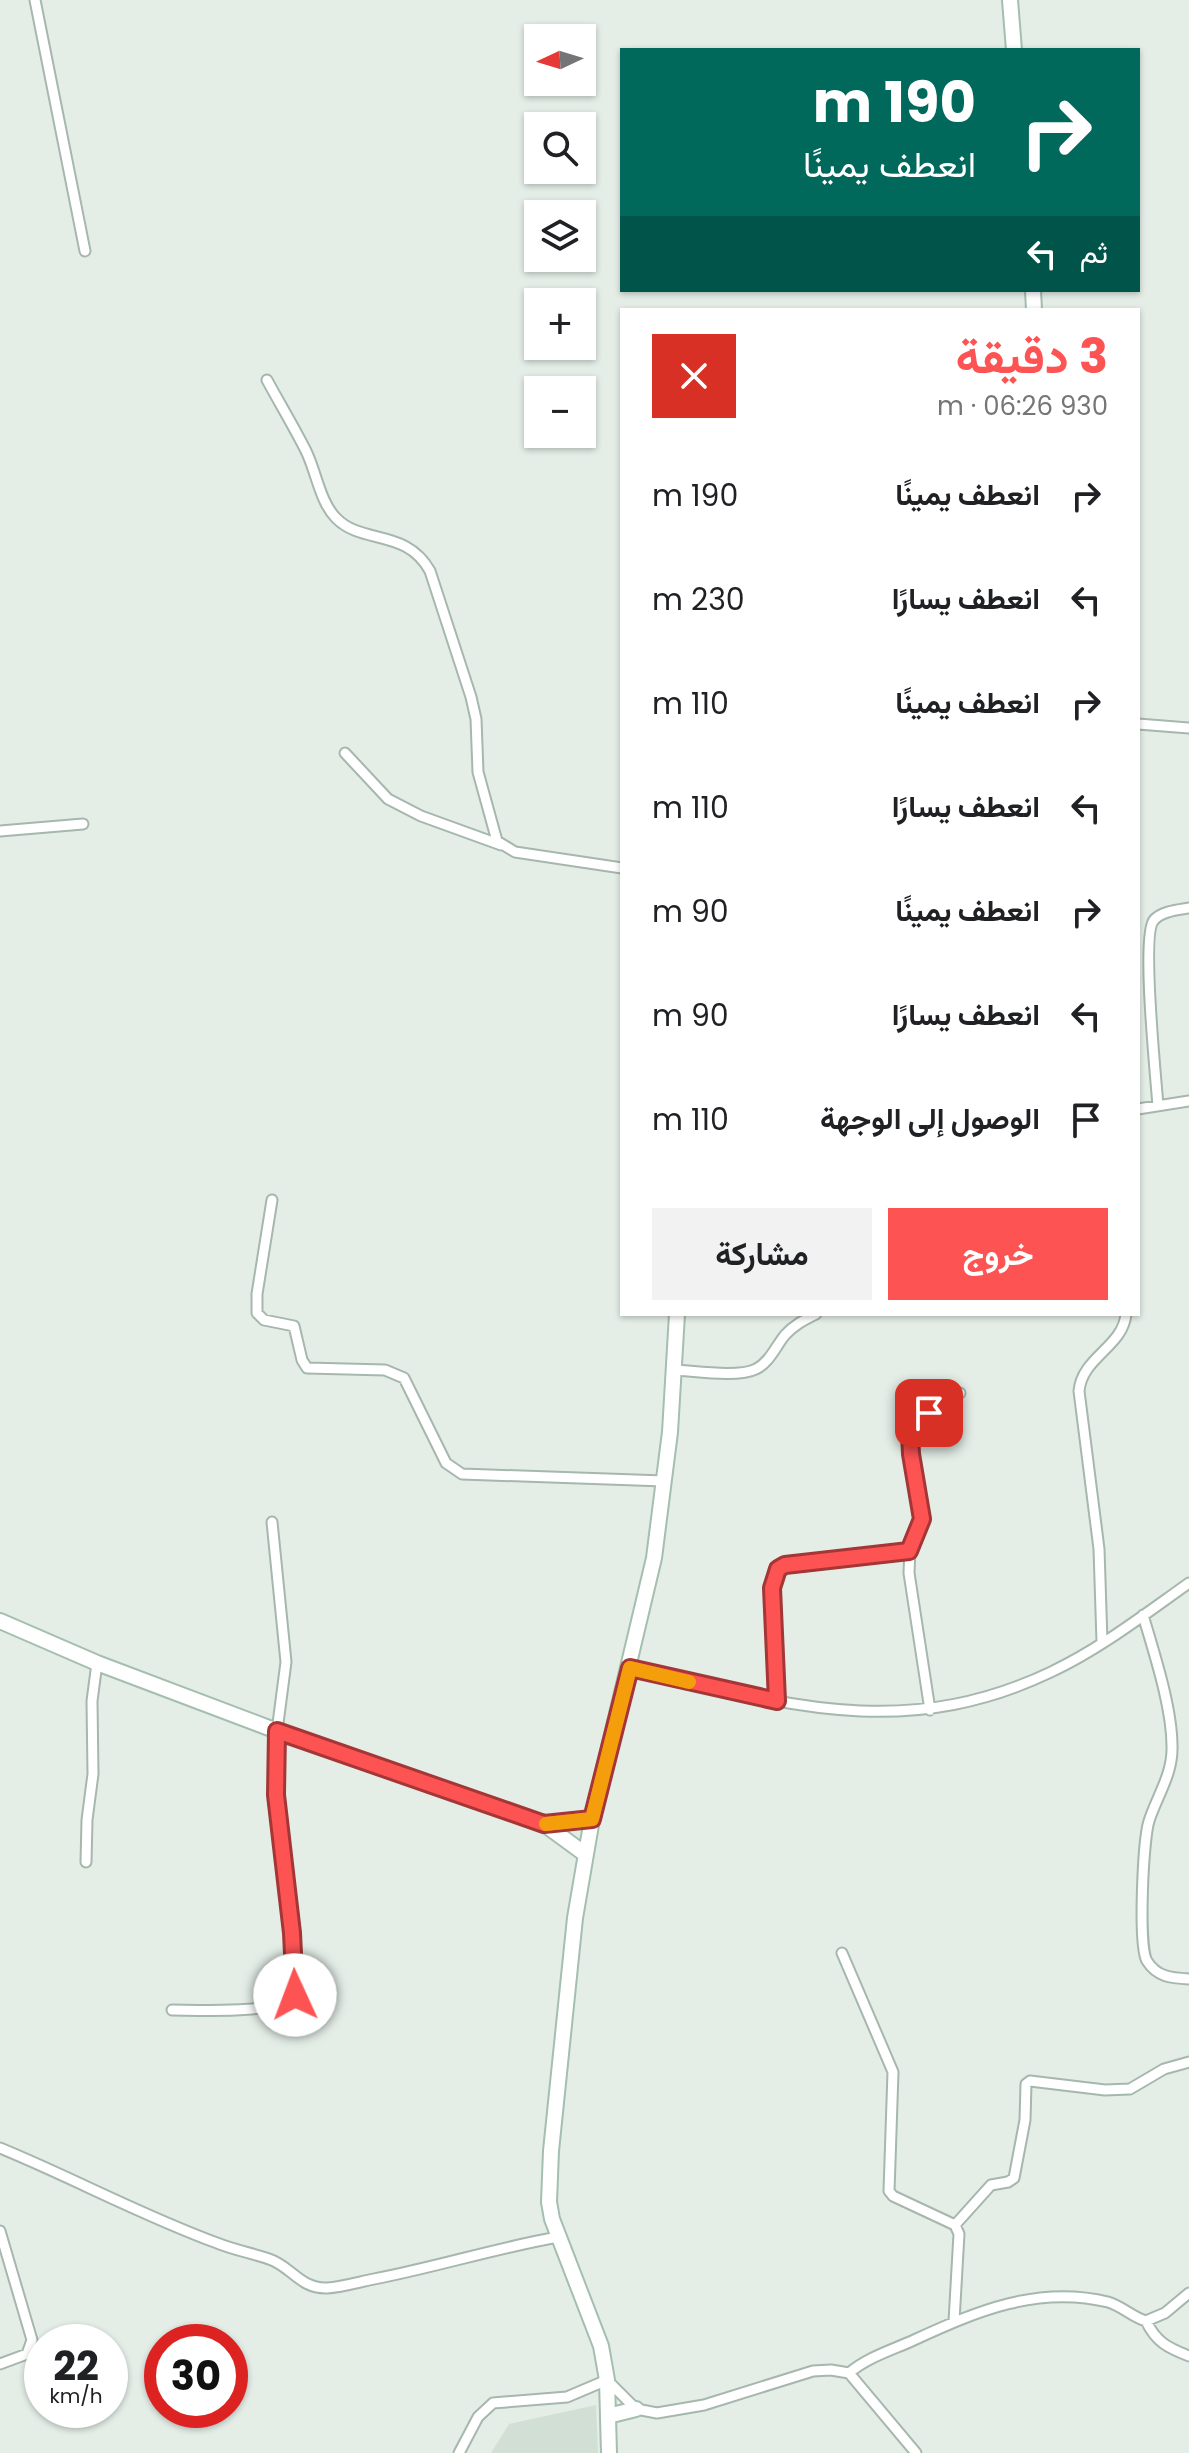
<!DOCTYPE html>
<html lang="ar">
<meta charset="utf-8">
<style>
:root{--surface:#fff;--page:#f2f2f2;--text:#202124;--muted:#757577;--accent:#fd5353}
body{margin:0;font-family:Poppins,Vazirmatn,sans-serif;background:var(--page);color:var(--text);direction:rtl;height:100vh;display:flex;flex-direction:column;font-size:30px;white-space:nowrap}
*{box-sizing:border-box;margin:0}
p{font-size:26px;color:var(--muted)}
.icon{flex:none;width:44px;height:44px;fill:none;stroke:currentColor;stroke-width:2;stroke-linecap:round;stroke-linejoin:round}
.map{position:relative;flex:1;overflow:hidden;direction:ltr}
.sheet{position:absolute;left:620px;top:308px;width:520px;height:1008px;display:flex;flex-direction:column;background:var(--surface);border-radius:0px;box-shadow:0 2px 6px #0004;direction:rtl}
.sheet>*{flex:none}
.hud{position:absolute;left:620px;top:48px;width:520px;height:244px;border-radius:0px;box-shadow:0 2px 6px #0004;direction:rtl;background:#00695c;color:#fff;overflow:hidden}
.needle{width:52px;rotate:266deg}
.buttons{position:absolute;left:524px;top:24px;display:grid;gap:16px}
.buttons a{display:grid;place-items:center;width:72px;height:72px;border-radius:0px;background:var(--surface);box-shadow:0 2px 6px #0004;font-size:40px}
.speed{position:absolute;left:24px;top:2324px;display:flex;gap:16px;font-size:40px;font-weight:700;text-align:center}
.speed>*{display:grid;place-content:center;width:104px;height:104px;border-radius:50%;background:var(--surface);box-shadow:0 2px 6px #0004;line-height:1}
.speed small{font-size:20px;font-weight:400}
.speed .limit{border:12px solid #d22;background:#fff;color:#111}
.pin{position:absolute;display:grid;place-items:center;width:68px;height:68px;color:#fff;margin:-34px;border-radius:16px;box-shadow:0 4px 12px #0006}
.me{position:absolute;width:88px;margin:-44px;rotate:358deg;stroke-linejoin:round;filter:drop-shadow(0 0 6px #0008)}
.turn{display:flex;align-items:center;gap:28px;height:168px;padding:0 32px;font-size:36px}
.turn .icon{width:104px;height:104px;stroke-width:2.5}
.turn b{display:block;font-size:56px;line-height:68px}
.then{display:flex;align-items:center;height:76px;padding:0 32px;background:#0003;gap:16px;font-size:30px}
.round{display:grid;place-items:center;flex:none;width:84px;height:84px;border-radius:0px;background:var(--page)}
.overview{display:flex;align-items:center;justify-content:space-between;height:136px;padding:0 32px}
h1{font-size:48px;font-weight:700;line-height:60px;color:var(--accent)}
.primary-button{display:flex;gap:16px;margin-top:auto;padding:16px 32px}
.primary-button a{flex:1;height:92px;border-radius:0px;background:var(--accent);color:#fff;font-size:32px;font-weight:700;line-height:92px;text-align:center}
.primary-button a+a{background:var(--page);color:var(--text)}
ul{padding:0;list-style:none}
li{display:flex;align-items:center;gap:24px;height:104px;padding:0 32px}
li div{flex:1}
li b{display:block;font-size:30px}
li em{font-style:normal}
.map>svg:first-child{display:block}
.built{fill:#d2dfd5}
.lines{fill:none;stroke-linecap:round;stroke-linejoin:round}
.street-casing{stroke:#a6b7ad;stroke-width:13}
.secondary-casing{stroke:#a4beaf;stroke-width:18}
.street{stroke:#fff;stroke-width:9}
.secondary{stroke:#fff;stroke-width:14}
.route-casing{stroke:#a43636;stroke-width:20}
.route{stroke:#fd5353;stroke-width:14}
.slow{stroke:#f59e0b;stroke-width:14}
</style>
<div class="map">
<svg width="1189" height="2453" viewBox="0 0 1189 2453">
<rect width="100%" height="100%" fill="#e4eee7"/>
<path class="built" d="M596,2405L598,2453H491L509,2424Z"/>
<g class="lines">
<defs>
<path id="street" d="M35,0L85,251
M267,380C280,404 294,427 306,451C316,471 320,502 336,518C362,545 406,528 430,571L471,697L476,719L478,772L497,841L515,852L622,868
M1138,724L1189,728
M345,753L388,799L421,816L501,845
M0,831L83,824
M1158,1106C1156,1078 1141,934 1154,920C1162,911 1178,910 1189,908
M1138,1109L1189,1101
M272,1200L257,1294V1313L264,1320L294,1326L302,1360L307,1368L385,1370L404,1378L446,1463L462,1474L664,1481
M674,1370C695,1371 738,1378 756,1369C769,1363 776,1346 785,1335C794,1325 804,1320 816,1314
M1143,1615C1154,1653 1172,1707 1172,1746C1173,1774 1157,1796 1149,1821C1143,1840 1138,1946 1147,1961C1157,1977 1171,1978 1189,1979
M1102,1642L1099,1549L1079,1391C1082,1357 1123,1347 1126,1314
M630,1668C781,1703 902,1743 1051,1672C1100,1649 1145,1614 1189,1583
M777,1701L772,1588L778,1569L785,1565L909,1551
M930,1710L909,1573L910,1547L922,1519L910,1439C915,1416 941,1405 960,1393
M86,1862L87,1820L93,1774L92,1701L97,1663
M842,1953L893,2072L889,2191L893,2196L955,2225L959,2234L954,2321
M172,2010C197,2010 280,2015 295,1995L292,1933L276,1795L277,1731L286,1662L272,1522
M0,2148C73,2178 143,2216 217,2243C234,2250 252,2253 269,2259C291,2266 300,2289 327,2288C342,2287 359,2282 374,2279C436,2267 496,2248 558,2237
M955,2225L991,2185L1008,2182L1014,2178L1025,2120L1026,2084L1030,2081L1105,2090L1130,2089L1164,2069L1189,2062
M0,2231L32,2340L27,2354L0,2364
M1146,2321C1156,2342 1168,2348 1189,2356
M849,2373C868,2357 892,2350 914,2340C977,2311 1038,2285 1108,2302C1122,2306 1132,2317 1146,2321L1165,2313L1189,2293
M459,2453L478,2417L493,2403L567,2397L607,2380L636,2409L657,2413L704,2405L813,2371L831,2370L849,2373L916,2453"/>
<path id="secondary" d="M1010,0L1014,50
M1033,290L1034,310
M0,1621L97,1663L277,1731L544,1824L585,1854
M544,1824L592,1819
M608,2416L636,2409
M609,2453L607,2380L601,2346L552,2219L549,2202L551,2151L575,1918L592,1819L654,1558L670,1432L677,1314"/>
</defs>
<use href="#street" class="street-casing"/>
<use href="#secondary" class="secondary-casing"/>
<use href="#street" class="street"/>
<use href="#secondary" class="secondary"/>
</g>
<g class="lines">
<defs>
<path id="route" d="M295,1995L292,1933L276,1795L277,1731L544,1824L592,1819L630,1668L777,1701L772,1588L778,1569L785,1565L909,1551L922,1519L911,1454L910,1434L929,1413"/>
</defs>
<use href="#route" class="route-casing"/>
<use href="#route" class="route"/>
<path class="slow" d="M546,1824L592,1819L630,1668L689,1682"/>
</g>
</svg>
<div class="buttons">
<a><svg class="needle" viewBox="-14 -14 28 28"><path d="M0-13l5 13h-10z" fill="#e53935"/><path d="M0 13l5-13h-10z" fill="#757577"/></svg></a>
<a><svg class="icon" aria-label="search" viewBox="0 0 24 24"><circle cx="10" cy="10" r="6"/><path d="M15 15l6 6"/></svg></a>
<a><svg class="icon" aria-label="layers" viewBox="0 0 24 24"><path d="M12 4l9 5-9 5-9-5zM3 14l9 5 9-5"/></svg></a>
<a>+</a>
<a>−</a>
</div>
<div class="speed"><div>22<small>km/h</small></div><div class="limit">30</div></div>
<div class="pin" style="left:929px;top:1413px;background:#d93025"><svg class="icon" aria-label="arrive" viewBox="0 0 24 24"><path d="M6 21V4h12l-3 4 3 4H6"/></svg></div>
<svg class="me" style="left:295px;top:1995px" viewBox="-20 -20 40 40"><circle r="19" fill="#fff"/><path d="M0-13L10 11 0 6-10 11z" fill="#fd5353"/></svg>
<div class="hud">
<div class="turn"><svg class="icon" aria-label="right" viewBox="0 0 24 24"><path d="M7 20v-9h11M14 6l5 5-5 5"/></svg><div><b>190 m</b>انعطف يمينًا</div></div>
<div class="then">ثم<svg class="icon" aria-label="left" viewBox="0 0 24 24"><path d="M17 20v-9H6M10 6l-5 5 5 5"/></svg></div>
</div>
<section class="sheet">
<div class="overview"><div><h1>3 دقيقة</h1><p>930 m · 06:26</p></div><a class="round" style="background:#d93025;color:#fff"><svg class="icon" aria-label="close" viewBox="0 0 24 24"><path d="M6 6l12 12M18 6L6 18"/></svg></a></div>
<ul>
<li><svg class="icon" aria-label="right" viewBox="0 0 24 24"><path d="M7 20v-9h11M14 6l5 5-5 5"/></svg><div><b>انعطف يمينًا</b></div><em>190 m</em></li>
<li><svg class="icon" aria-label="left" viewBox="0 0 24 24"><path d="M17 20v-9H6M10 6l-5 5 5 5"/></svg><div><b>انعطف يسارًا</b></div><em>230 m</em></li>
<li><svg class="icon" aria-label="right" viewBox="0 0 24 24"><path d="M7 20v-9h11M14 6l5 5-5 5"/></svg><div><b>انعطف يمينًا</b></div><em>110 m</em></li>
<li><svg class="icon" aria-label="left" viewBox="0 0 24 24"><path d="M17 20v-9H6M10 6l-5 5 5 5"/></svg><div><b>انعطف يسارًا</b></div><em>110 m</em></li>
<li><svg class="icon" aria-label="right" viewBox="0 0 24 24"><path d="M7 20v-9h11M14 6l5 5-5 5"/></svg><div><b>انعطف يمينًا</b></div><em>90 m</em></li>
<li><svg class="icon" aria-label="left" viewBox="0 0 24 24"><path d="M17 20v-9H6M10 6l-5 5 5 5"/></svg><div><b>انعطف يسارًا</b></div><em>90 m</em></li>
<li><svg class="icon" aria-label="arrive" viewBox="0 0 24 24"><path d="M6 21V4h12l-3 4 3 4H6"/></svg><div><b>الوصول إلى الوجهة</b></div><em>110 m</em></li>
</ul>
<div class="primary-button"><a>خروج</a><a>مشاركة</a></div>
</section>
</div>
